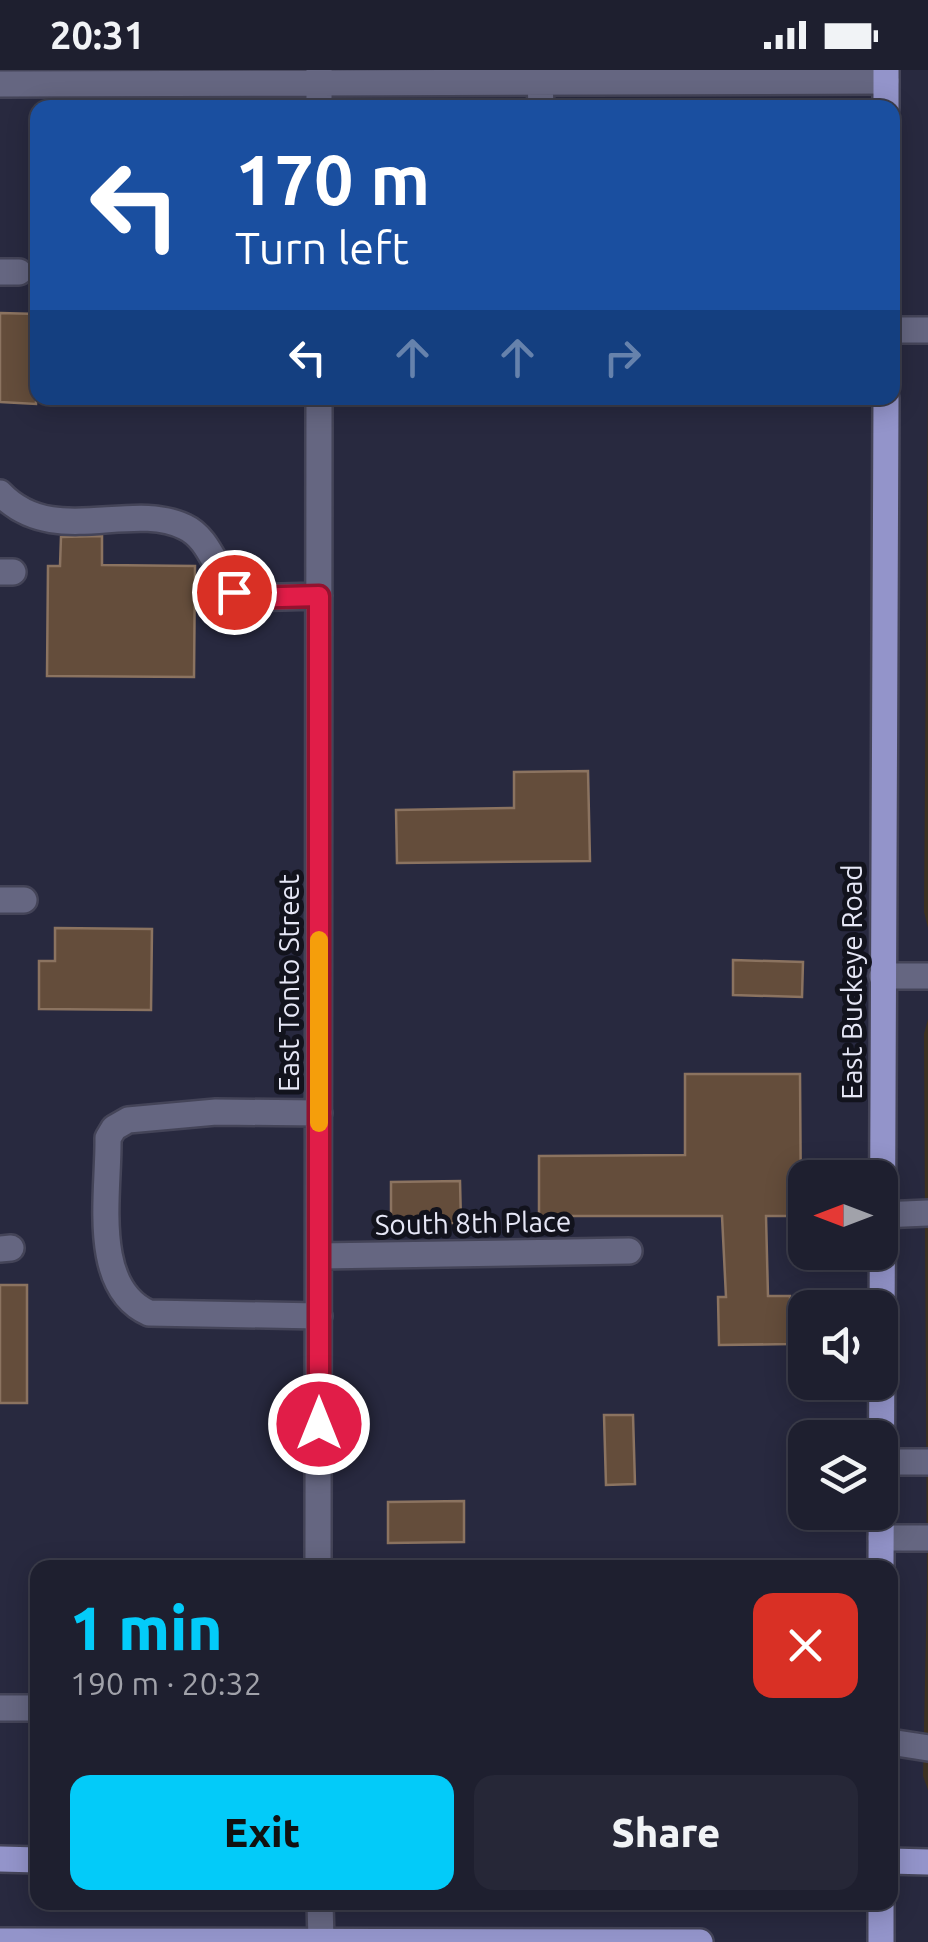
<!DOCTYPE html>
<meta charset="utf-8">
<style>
:root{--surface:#1e1f2f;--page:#262737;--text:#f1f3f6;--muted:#a1a2aa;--line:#3c3d4b;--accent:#03cbf9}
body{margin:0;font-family:Ubuntu,sans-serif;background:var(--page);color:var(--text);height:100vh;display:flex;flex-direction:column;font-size:38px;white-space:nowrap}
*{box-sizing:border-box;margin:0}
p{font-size:32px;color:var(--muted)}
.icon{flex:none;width:55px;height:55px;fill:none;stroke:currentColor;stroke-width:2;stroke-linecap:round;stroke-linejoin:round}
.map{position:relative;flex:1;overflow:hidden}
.sheet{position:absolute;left:30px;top:1490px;width:868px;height:350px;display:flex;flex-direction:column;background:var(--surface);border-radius:20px;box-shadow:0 5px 25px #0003,0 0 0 2px var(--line)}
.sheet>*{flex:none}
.hud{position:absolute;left:30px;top:30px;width:870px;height:305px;border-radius:20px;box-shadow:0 5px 25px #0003,0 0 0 2px var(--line);background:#1a4fa0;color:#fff;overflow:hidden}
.needle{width:65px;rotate:270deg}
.buttons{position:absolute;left:788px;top:1090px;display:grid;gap:20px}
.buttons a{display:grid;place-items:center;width:110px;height:110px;border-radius:20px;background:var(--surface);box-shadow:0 5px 25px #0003,0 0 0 2px var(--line);font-size:50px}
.pin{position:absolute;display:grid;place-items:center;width:85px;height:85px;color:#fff;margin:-42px;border:5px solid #fff;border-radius:50%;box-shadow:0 2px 10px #0007}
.me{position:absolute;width:110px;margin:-55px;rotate:0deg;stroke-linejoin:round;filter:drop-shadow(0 0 8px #0008)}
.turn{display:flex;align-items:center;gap:35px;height:210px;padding:0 40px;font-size:45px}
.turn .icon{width:130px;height:130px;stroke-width:2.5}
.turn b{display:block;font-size:70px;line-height:85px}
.lanes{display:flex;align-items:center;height:95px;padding:0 40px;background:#0003;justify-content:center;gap:50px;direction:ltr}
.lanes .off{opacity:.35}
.round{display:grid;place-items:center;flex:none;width:105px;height:105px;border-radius:20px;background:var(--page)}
.summary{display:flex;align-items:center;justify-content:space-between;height:170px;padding:0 40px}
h1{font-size:60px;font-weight:800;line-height:75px;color:var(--accent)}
.primary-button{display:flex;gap:20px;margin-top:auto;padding:20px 40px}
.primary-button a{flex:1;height:115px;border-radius:20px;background:var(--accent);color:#111;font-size:40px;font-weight:800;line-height:115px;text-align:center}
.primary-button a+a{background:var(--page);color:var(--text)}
.status{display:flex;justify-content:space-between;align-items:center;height:70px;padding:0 50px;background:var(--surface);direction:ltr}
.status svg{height:28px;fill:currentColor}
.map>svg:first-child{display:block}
.industrial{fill:#3c3121}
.building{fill:#644d3b;stroke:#8b7360;stroke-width:2.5}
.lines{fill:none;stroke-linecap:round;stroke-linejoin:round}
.minor-casing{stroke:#444458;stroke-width:30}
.major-casing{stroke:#444458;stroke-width:30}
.minor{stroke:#656681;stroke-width:25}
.major{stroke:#9394ca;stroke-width:25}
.route-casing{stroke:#92132f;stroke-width:25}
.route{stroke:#e11d48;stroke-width:18}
.slow{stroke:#f59e0b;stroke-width:18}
.labels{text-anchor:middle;stroke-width:10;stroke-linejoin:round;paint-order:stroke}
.street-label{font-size:28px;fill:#e6e7f6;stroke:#12131d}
</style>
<div class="status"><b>20:31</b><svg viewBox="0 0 49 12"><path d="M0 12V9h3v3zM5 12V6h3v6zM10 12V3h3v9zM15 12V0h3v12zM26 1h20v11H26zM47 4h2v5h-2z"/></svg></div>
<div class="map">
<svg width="928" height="1872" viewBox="0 0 928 1872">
<rect width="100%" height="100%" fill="#28293f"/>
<path class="industrial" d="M928,300V858L924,842Z
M928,949V1720L923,1706L927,1515L924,964Z"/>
<path class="building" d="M0,243L38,244L36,334L0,332Z
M102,466V495L195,496L194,607L47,606L48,496H60L61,467Z
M588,701L590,791L397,793L396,740L514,738V702Z
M55,858L152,859L151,940L39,939V891H55Z
M733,890L803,892L802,927L733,925Z
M685,1004H800L801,1146H766L768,1226H790L791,1274L719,1275L718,1227H726L722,1146H539V1086L685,1085Z
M460,1111L461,1153L391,1154V1112Z
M0,1215H27V1333H0Z
M604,1345H633L635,1414L606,1415Z
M464,1431V1472L388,1473V1432Z"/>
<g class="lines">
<defs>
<path id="minor" d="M540,10L541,38
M0,14L886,11
M319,38V0
M0,202H19
M892,260H928
M0,423C53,479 130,430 185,457C213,470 217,511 243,528L319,526
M0,502H13
M0,830H24
M882,906H928
M319,1043L216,1042L128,1050L114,1058L108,1068C109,1122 90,1217 149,1243L319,1246
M881,1145L928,1143
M0,1179L11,1178
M319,1186L629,1181
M881,1392H928
M881,1468H928
M318,1498L319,328
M0,1638H38
M890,1672L928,1678
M320,1832L321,1871"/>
<path id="major" d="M886,38V0
M881,1498L886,328
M0,1789L38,1790
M890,1791L928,1792
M881,1832V1872
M0,1871L700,1872"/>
</defs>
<use href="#minor" class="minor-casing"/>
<use href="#major" class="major-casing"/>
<use href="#minor" class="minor"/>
<use href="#major" class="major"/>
</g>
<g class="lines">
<defs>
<path id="route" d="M234,522L242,528L319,526V1354"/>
</defs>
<use href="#route" class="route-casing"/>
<use href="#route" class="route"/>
<path class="slow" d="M319,870V1053"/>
</g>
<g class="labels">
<g class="street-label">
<text transform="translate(852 912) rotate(-90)" y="10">East Buckeye Road</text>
<text transform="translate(289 913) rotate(-90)" y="10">East Tonto Street</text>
<text transform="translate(473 1153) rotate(-1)" y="10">South 8th Place</text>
</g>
</g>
</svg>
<div class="buttons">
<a><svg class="needle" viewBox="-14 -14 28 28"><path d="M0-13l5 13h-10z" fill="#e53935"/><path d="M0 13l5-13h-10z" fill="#a1a2aa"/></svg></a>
<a><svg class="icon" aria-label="sound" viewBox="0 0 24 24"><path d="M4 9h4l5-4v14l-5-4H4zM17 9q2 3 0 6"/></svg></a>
<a><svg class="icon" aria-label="layers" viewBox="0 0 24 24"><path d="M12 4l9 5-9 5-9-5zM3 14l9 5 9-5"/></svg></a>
</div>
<div class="pin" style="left:234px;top:522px;background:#d93025"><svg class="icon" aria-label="arrive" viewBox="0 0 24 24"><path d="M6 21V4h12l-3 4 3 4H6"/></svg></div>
<svg class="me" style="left:319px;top:1354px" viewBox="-20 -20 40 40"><circle r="17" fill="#e11d48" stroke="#fff" stroke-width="3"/><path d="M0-11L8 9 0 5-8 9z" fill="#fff"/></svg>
<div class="hud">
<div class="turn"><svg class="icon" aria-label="left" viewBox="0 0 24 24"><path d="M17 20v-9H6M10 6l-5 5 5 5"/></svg><div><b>170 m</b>Turn left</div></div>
<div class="lanes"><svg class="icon" aria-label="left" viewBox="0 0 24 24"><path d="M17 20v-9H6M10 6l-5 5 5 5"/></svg><svg class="icon off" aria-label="ahead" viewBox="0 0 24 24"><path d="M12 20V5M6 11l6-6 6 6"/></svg><svg class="icon off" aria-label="ahead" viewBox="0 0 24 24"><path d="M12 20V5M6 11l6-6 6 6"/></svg><svg class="icon off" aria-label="right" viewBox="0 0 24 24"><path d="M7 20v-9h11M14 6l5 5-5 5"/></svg></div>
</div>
<section class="sheet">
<div class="summary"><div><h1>1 min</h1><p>190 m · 20:32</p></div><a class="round" style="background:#d93025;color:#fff"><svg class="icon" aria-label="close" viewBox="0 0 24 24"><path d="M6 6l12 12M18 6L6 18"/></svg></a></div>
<div class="primary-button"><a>Exit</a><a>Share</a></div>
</section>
</div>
